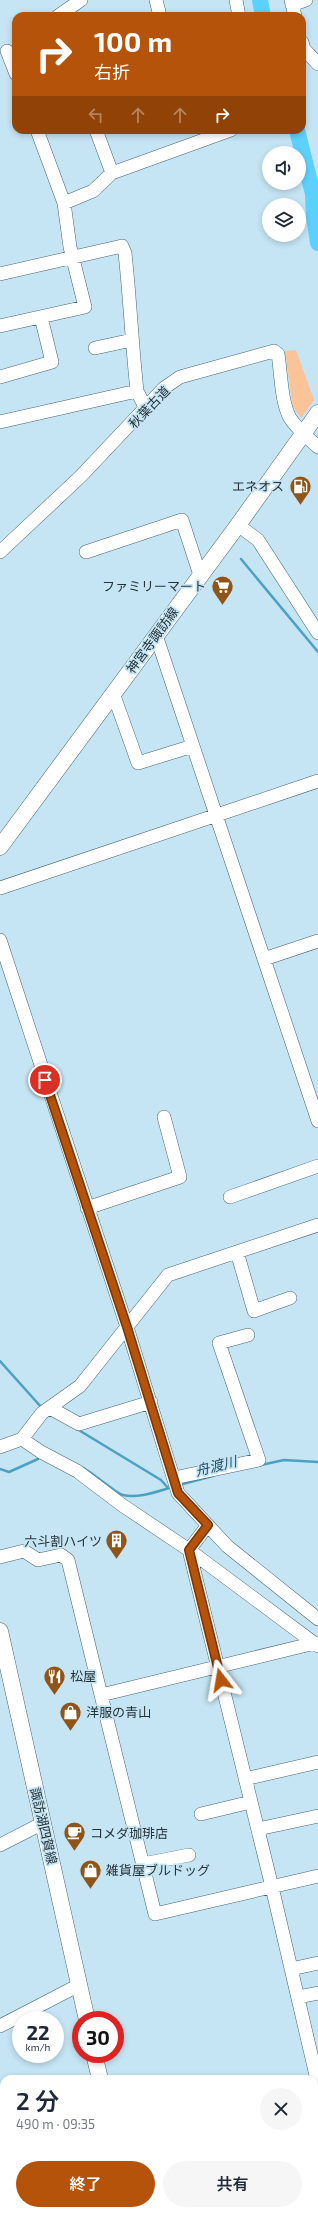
<!DOCTYPE html>
<html lang="ja">
<meta charset="utf-8">
<style>
:root{--surface:#fff;--page:#f6f6f7;--text:#1f2937;--muted:#747a83;--accent:#b45309}
body{margin:0;font-family:"Exo 2","Noto Sans JP",sans-serif;background:var(--page);color:var(--text);height:100vh;display:flex;flex-direction:column;font-size:15px;white-space:nowrap}
*{box-sizing:border-box;margin:0}
p{font-size:13px;color:var(--muted)}
.icon{flex:none;width:22px;height:22px;fill:none;stroke:currentColor;stroke-width:2;stroke-linecap:round;stroke-linejoin:round}
.map{position:relative;flex:1;overflow:hidden}
.drawer{position:absolute;left:0px;top:2075px;width:318px;height:140px;display:flex;flex-direction:column;background:var(--surface);border-radius:12px 12px 0 0;box-shadow:0 2px 6px #0003}
.drawer>*{flex:none}
.guide{position:absolute;left:12px;top:12px;width:294px;height:122px;border-radius:12px;box-shadow:0 2px 6px #0003;background:#b45309;color:#fff;overflow:hidden}
.tools{position:absolute;left:262px;top:146px;display:grid;gap:8px}
.tools a{display:grid;place-items:center;width:44px;height:44px;border-radius:50%;background:var(--surface);box-shadow:0 2px 6px #0003;font-size:20px}
.speed{position:absolute;left:12px;top:2011px;display:flex;gap:8px;font-size:20px;font-weight:700;text-align:center}
.speed>*{display:grid;place-content:center;width:52px;height:52px;border-radius:50%;background:var(--surface);box-shadow:0 2px 6px #0003;line-height:1}
.speed small{font-size:10px;font-weight:400}
.speed .limit{border:6px solid #d22;background:#fff;color:#111}
.pin{position:absolute;display:grid;place-items:center;width:34px;height:34px;color:#fff;margin:-17px;border:2px solid #fff;border-radius:50%;box-shadow:0 1px 4px #0007}
.me{position:absolute;width:44px;margin:-22px;rotate:346deg;stroke-linejoin:round;filter:drop-shadow(0 0 3px #0008)}
.turn{display:flex;align-items:center;gap:14px;height:84px;padding:0 16px;font-size:18px}
.turn .icon{width:52px;height:52px;stroke-width:2.5}
.turn b{display:block;font-size:28px;line-height:34px}
.lanes{display:flex;align-items:center;height:38px;padding:0 16px;background:#0003;justify-content:center;gap:20px;direction:ltr}
.lanes .off{opacity:.35}
.round{display:grid;place-items:center;flex:none;width:42px;height:42px;border-radius:21px;background:var(--page)}
.summary{display:flex;align-items:center;justify-content:space-between;height:68px;padding:0 16px}
h1{font-size:24px;font-weight:600;line-height:30px}
.primary-button{display:flex;gap:8px;margin-top:auto;padding:8px 16px}
.primary-button a{flex:1;height:46px;border-radius:24px;background:var(--accent);color:#fff;font-size:16px;font-weight:600;line-height:46px;text-align:center}
.primary-button a+a{background:var(--page);color:var(--text)}
.map>svg:first-child{display:block}
.green{fill:#fbc498}
.lines{fill:none;stroke-linecap:round;stroke-linejoin:round}
.stream{stroke:#4ca1c2;stroke-width:2.5}
.river{stroke:#5dd1fd;stroke-width:16}
.minor-casing{stroke:#486571;stroke-width:14}
.major-casing{stroke:#486571;stroke-width:17}
.minor{stroke:#fff;stroke-width:13}
.major{stroke:#fff;stroke-width:16}
.route-casing{stroke:#753606;stroke-width:10}
.route{stroke:#b45309;stroke-width:7}
.labels{text-anchor:middle;stroke-width:3.5;stroke-linejoin:round;paint-order:stroke}
.street-label{font-size:13px;fill:#263238;stroke:#c5e5f4}
.poi-label{font-size:13px;fill:#263238;stroke:#c5e5f4;text-anchor:start}
.water-label{font-size:14px;font-style:italic;fill:#225366;stroke:#c5e5f4}
</style>
<div class="map">
<svg width="318" height="2215" viewBox="0 0 318 2215">
<rect width="100%" height="100%" fill="#c5e5f4"/>
<path class="green" d="M296,350L314,400L301,418L293,407L285,351Z"/>
<g class="lines">
<path class="stream" d="M241,559L318,652
M0,1361L42,1408
M77,1429L161,1480L168,1488
M261,1465L284,1460L318,1462
M82,1467C93,1473 117,1494 123,1495C139,1499 158,1491 173,1487
M0,1469L9,1472L38,1459
M179,1485L213,1476
M0,2131L4,2139
M31,2211L33,2215"/>
<path class="river" d="M260,0L263,16
M297,130L313,194L314,217L318,243"/>
<defs>
<path id="minor" d="M156,0L160,16
M236,0L239,16
M291,0L295,16
M292,5L306,0
M58,16L81,0
M302,42L304,49L318,64
M7,51L16,74
M96,130L112,173
M64,203L93,191L112,173L231,130
M0,274L122,246L125,253C130,299 132,345 137,391
M0,326L85,307L70,247L64,203L37,130
M95,348L132,340
M0,377L52,362L41,317
M0,422L137,391L146,409
M238,525L258,540L318,633
M0,552L81,476L164,388L180,377L274,351L278,354C281,372 281,402 290,418C297,429 308,438 318,447
M86,552L182,520L200,575
M156,635L318,1121
M113,693L138,763L193,746
M0,888L318,781
M0,940L127,1327L178,1493L227,1546L318,1619
M264,959L318,941
M230,1197L318,1166
M87,1208L180,1177L164,1117
M237,1252L254,1311L290,1298
M50,1408L79,1424L151,1402
M22,1439L41,1452L77,1471L122,1505L189,1550L318,1646
M0,1447L22,1439L42,1413L80,1386L168,1275L318,1225
M174,1478L259,1460L219,1343L248,1335
M189,1550L272,1887L318,2084
M189,1550L208,1525
M0,1557L24,1551L38,1560L61,1555L68,1560L101,1695
M315,1643L101,1695L155,1914L318,1876
M245,1779L318,1762
M201,1814L251,1802
M258,1829L318,1816
M0,1845L43,1823
M143,1864L189,1855
M291,1969L318,1963
M298,1997L318,1993
M0,2026L79,1985
M314,2142L318,2140
M0,2145L4,2153
M0,2199L4,2197
M282,2211L284,2215
M208,2215L214,2211"/>
<path id="major" d="M0,847L238,525L318,413
M0,1631L87,2020
M94,2054L100,2079
M129,2211L130,2215"/>
</defs>
<use href="#minor" class="minor-casing"/>
<use href="#major" class="major-casing"/>
<use href="#minor" class="minor"/>
<use href="#major" class="major"/>
</g>
<g class="lines">
<defs>
<path id="route" d="M45,1080L127,1327L178,1493L208,1525L189,1550L221,1680"/>
</defs>
<use href="#route" class="route-casing"/>
<use href="#route" class="route"/>
</g>
<defs>
<symbol id="fuel-pin" viewBox="-11 -11 22 30"><path d="M0 17L-7.5 6A9.5 9.5 0 1 1 7.5 6Z" fill="#915417" stroke="#c5e5f4"/><path d="M-5.5-6h7V0h2V4h1.3V-2.5L3-4.5l.8-.8L6-3V5H2.5V1h-1V6h-7ZM-4.2-4.7v3.2H.2V-4.7Z" fill="#fff"/></symbol>
<symbol id="supermarket-pin" viewBox="-11 -11 22 30"><path d="M0 17L-7.5 6A9.5 9.5 0 1 1 7.5 6Z" fill="#915417" stroke="#c5e5f4"/><path d="M-6-5.5h2.5l.6 2H6L4.5 2H-2.5L-4.4-4H-6ZM-1.5 3.2a1.3 1.3 0 1 0 .1 0ZM3 3.2a1.3 1.3 0 1 0 .1 0Z" fill="#fff"/></symbol>
<symbol id="building-pin" viewBox="-11 -11 22 30"><path d="M0 17L-7.5 6A9.5 9.5 0 1 1 7.5 6Z" fill="#915417" stroke="#c5e5f4"/><path d="M-4-6H4V6H1V3H-1V6H-4ZM-2.5-4.3h1.7v1.8h-1.7ZM.8-4.3h1.7v1.8H.8ZM-2.5-1h1.7V.8h-1.7ZM.8-1h1.7V.8H.8Z" fill="#fff"/></symbol>
<symbol id="restaurant-pin" viewBox="-11 -11 22 30"><path d="M0 17L-7.5 6A9.5 9.5 0 1 1 7.5 6Z" fill="#915417" stroke="#c5e5f4"/><path d="M-5-6h1v4h1v-4h1v4h1v-4h1v5L-1.5 .5V6h-2V.5L-5-1ZM5-6V6H3V1.5H1.5Q1.5-4 5-6Z" fill="#fff"/></symbol>
<symbol id="shop-pin" viewBox="-11 -11 22 30"><path d="M0 17L-7.5 6A9.5 9.5 0 1 1 7.5 6Z" fill="#915417" stroke="#c5e5f4"/><path d="M-5-2.5h2.3a2.7 3.5 0 0 1 5.4 0H5L5.5 6h-11ZM-1.5-2.5h3a1.5 2.3 0 0 0-3 0Z" fill="#fff"/></symbol>
<symbol id="cafe-pin" viewBox="-11 -11 22 30"><path d="M0 17L-7.5 6A9.5 9.5 0 1 1 7.5 6Z" fill="#915417" stroke="#c5e5f4"/><path d="M-5.5-4.5H6V0H3Q3 3.5 0 3.5H-2.5Q-5.5 3.5-5.5 0ZM3-3.2v2h1.7v-2ZM-6 4.5H4V6H-6Z" fill="#fff"/></symbol>
</defs>
<g fill-rule="evenodd">
<use href="#fuel-pin" x="288" y="474" width="25" height="34"/>
<use href="#supermarket-pin" x="210" y="574" width="25" height="34"/>
<use href="#building-pin" x="104" y="1528" width="25" height="34"/>
<use href="#restaurant-pin" x="42" y="1664" width="25" height="34"/>
<use href="#shop-pin" x="58" y="1700" width="25" height="34"/>
<use href="#cafe-pin" x="62" y="1820" width="25" height="34"/>
<use href="#shop-pin" x="78" y="1858" width="25" height="34"/>
</g>
<g class="labels">
<g class="street-label">
<text transform="translate(149 407) rotate(-46)" y="5">秋葉古道</text>
<text transform="translate(152 640) rotate(-54)" y="5">神宮寺諏訪線</text>
<text transform="translate(44 1826) rotate(77)" y="5">諏訪湖四賀線</text>
</g>
<g class="poi-label">
<text x="284" y="491" text-anchor="end">エネオス</text>
<text x="206" y="591" text-anchor="end">ファミリーマート</text>
<text x="102" y="1546" text-anchor="end">六斗割ハイツ</text>
<text x="70" y="1681">松屋</text>
<text x="86" y="1717">洋服の青山</text>
<text x="90" y="1838">コメダ珈琲店</text>
<text x="106" y="1875">雑貨屋ブルドッグ</text>
</g>
<g class="water-label">
<text transform="translate(216 1466) rotate(-14)" y="5">舟渡川</text>
</g>
</g>
</svg>
<div class="tools">
<a><svg class="icon" aria-label="sound" viewBox="0 0 24 24"><path d="M4 9h4l5-4v14l-5-4H4zM17 9q2 3 0 6"/></svg></a>
<a><svg class="icon" aria-label="layers" viewBox="0 0 24 24"><path d="M12 4l9 5-9 5-9-5zM3 14l9 5 9-5"/></svg></a>
</div>
<div class="speed"><div>22<small>km/h</small></div><div class="limit">30</div></div>
<div class="pin" style="left:45px;top:1080px;background:#d93025"><svg class="icon" aria-label="arrive" viewBox="0 0 24 24"><path d="M6 21V4h12l-3 4 3 4H6"/></svg></div>
<svg class="me" style="left:221px;top:1680px" viewBox="-20 -20 40 40"><path d="M0-17L14 15 0 8-14 15z" fill="#b45309" stroke="#fff" stroke-width="4"/></svg>
<div class="guide">
<div class="turn"><svg class="icon" aria-label="right" viewBox="0 0 24 24"><path d="M7 20v-9h11M14 6l5 5-5 5"/></svg><div><b>100 m</b>右折</div></div>
<div class="lanes"><svg class="icon off" aria-label="left" viewBox="0 0 24 24"><path d="M17 20v-9H6M10 6l-5 5 5 5"/></svg><svg class="icon off" aria-label="ahead" viewBox="0 0 24 24"><path d="M12 20V5M6 11l6-6 6 6"/></svg><svg class="icon off" aria-label="ahead" viewBox="0 0 24 24"><path d="M12 20V5M6 11l6-6 6 6"/></svg><svg class="icon" aria-label="right" viewBox="0 0 24 24"><path d="M7 20v-9h11M14 6l5 5-5 5"/></svg></div>
</div>
<section class="drawer">
<div class="summary"><div><h1>2 分</h1><p>490 m · 09:35</p></div><a class="round"><svg class="icon" aria-label="close" viewBox="0 0 24 24"><path d="M6 6l12 12M18 6L6 18"/></svg></a></div>
<div class="primary-button"><a>終了</a><a>共有</a></div>
</section>
</div>
